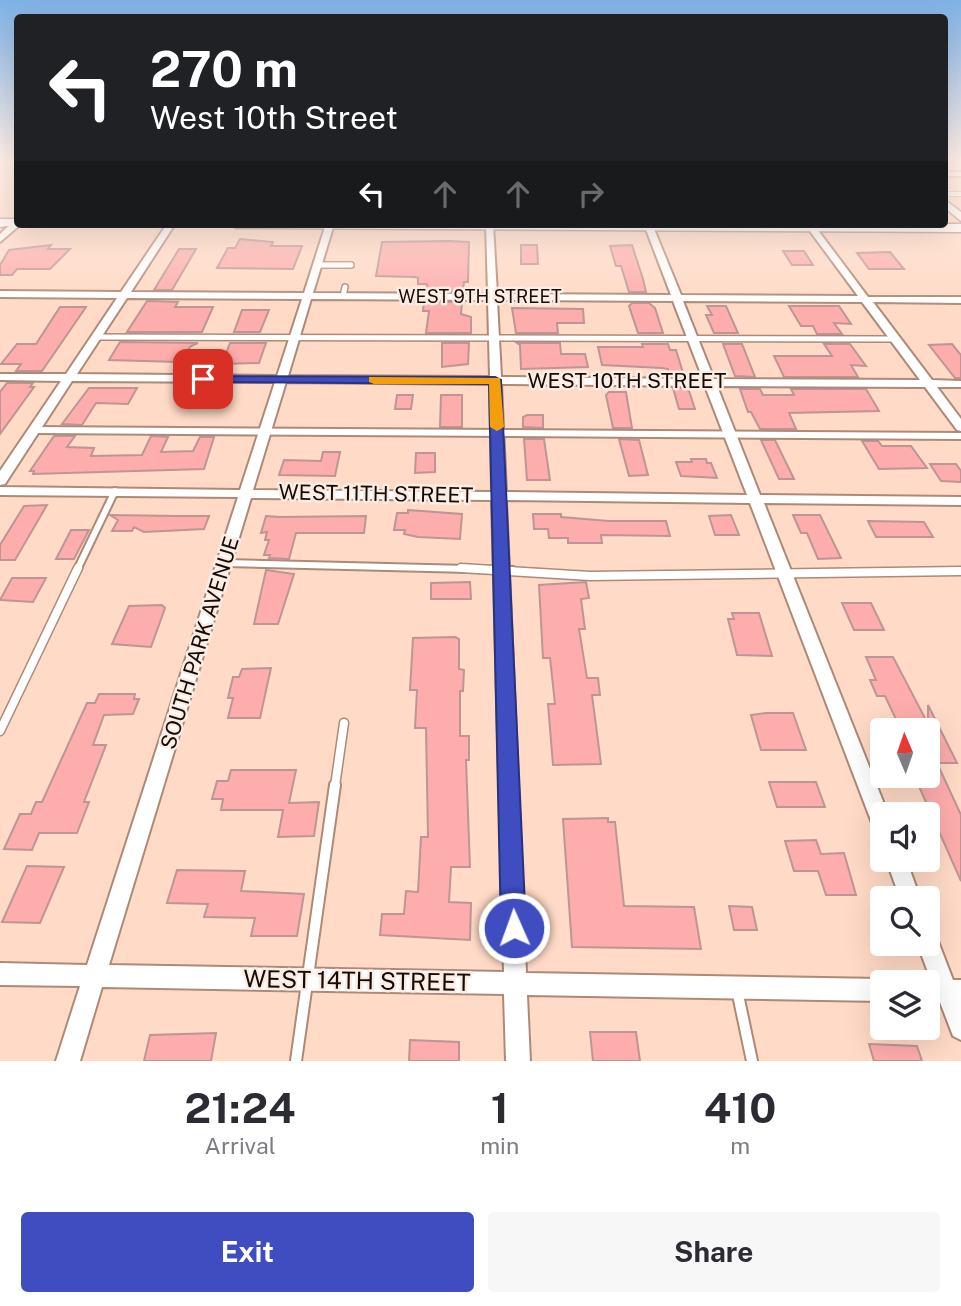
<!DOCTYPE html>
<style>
:root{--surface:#fff;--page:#f7f7f7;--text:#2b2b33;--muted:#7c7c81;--accent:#3f4dc1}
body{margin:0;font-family:"Public Sans",sans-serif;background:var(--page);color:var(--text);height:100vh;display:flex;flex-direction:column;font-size:26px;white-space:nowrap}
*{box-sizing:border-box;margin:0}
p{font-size:23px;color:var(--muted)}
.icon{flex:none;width:38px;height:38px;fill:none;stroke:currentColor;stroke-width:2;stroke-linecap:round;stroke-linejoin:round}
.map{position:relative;height:1061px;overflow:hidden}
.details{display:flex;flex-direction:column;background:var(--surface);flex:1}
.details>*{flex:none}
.hud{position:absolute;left:14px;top:14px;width:934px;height:214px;border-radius:7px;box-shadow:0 7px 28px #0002;background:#202124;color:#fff;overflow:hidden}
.needle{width:46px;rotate:358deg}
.tools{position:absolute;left:870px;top:718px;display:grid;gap:14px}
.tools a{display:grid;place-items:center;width:70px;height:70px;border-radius:7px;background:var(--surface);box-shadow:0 7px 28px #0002;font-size:35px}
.pin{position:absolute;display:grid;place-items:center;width:60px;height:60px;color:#fff;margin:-30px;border-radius:14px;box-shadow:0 4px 10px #0006}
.me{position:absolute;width:77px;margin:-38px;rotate:358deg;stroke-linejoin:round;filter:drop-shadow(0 0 5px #0008)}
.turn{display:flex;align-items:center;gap:24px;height:147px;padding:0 21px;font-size:32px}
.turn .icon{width:91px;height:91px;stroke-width:2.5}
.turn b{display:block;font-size:49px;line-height:60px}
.lanes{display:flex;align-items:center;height:66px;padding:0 21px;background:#0003;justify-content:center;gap:35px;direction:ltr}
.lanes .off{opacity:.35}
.eta{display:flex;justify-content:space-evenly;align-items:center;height:119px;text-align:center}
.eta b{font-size:42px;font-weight:700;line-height:49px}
.action{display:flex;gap:14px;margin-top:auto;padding:14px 21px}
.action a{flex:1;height:80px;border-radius:7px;background:var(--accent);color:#fff;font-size:28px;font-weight:700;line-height:80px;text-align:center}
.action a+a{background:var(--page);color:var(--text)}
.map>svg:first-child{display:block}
.building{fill:#fdadac;stroke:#be9594;stroke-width:2}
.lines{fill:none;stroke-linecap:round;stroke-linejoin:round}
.service-far4-casing{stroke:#ac8a78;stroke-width:6}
.service-far3-casing{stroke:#ac8a78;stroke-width:8}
.service-far2-casing{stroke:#ac8a78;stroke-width:10}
.service-far1-casing{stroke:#ac8a78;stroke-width:11}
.service-casing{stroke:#ac8a78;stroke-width:14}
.minor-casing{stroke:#ac8a78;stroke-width:4}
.tertiary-casing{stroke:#ac8a78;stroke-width:3}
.trunk-casing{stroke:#ac8a78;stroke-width:3}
.service-far4{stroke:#fff;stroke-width:4.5}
.service-far3{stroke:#fff;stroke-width:5}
.service-far2{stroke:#fff;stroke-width:6}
.service-far1{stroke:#fff;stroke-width:8}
.service{stroke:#fff;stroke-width:10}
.minor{fill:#fff;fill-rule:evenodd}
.tertiary{fill:#fff;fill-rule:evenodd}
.trunk{fill:#fff;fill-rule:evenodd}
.route{fill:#3f4dc1;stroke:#29327d;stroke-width:2}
.slow{fill:#f59e0b}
.labels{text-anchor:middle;stroke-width:5;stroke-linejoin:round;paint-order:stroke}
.far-street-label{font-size:18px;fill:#160a05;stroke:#fbece4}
.street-label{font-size:21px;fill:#160a05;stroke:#fbece4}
.near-street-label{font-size:24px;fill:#160a05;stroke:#fbece4}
</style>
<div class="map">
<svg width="961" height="1061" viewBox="0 0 961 1061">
<rect width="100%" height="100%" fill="#ffdac6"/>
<path class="building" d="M240,239L273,242L271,246H302L293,269L217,268L228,248H235Z
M448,241L469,242L468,282H464L463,291H426L427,284H418V278L415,277L376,276L382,242Z
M51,245L48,249H70L50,269H17L12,275H0V265L9,250Z
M521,245H537L538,264H521Z
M632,245L643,279L646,292H629L621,266H616L610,246Z
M179,249H196L172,290H154Z
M783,251H804L813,265H792Z
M890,252L904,269H869L857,253Z
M147,301L178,302L175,307H213L202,332H127Z
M424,302H462L461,314L471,317V333H426L429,311H423Z
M632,303H649L655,308L663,333H638L629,306Z
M707,306H726L738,333H714L706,315H712Z
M789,306H839L851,324L834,323L842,334H817L813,326H801Z
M60,307H86L42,371H16L21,364H1L17,344H36Z
M512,308L583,309L584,323H557L558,333H516Z
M242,310H269L260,332H234Z
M120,342L198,343L191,346L179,362L109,360Z
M230,343H266L259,363L222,364Z
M442,343H469L468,364L442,367Z
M517,343H560L561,354H585L588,367L521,369L520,345Z
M642,344H668L670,350H676L684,376H669L668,369L662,368L602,365L598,347H643Z
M723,344H742L755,377L735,376Z
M824,344H850L866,366L851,365L858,377H784L774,356H832Z
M952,344L961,355V378H955L929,345Z
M7,383H33L30,387H34L0,434V392Z
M89,388H137L128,404L96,403L82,425L62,424Z
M673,388H688L695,409H679Z
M740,389H760L763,395H794L791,389H866L879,411L789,413L796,429H760L751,412H748Z
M609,392H626L632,428H613L606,395Z
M397,395H413L411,409H395Z
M441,395H462V427H440Z
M527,415H543V428L523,427V417Z
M54,436H75L67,447L94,448L91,456L142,455L151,436L168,437L161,452L193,451L200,437H214L204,469L33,474L34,471H30Z
M524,439H544L550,480H527Z
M619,439L639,440L648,475L629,476Z
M761,440H775L794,479H779Z
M862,441H878L882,446H911L927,468L879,469Z
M323,452H340L335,476L279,475L284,460L321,461Z
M416,453H435V472L415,473Z
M691,459H706L707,463H711L717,478L681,476L676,462H692Z
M930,464H956L961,471V482L941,481Z
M47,505L15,560H0V545L24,506Z
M408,510L462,514L460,539L418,537L404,534L405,530H394L397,513H408Z
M533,514H561V517L609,521H666L670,536L601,535L602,543H568V538H549L548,529H534Z
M110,515L177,516H209L204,529L144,532L134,527L132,531H112L118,520Z
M731,515L739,535H715L709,516Z
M793,515H820L841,558L818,559L807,533H801Z
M266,516L280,517L366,516L364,533H296L289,559L269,558L270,555H264L269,540H265L267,532L261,533Z
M868,521L924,522L933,537H876Z
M71,530H89L74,559H56Z
M266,570L294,574L278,624H254Z
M12,578H46L33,602L0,600Z
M470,582L471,599H431V583Z
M586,582L589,598L581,599L585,629H579L587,678H598L600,695H592L601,764L553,765L548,704H555L550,658H543L539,585Z
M842,603H871L884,630H854Z
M162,605L165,608L151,647L112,644L129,606Z
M732,613H759L772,656L737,655L728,619H734Z
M455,637L459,639V669L464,670L463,691H460V736H469V760H466L470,867H451L449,902L471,903L470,940L380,935L382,914H404L406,891L418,892L421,837H428L426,728H415L417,690H410L413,638Z
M866,657H893L928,724V705L957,763H937L961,815V881L917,782H928V730H901L885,696H877L870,680H876Z
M271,668L260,718H228L233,698H228L233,677H239L242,669Z
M99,694H135L134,699H139L133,714L104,715L93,745H106L84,802H89L77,833H39L32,850L4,849L20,814H31L36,802H42L87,703H95Z
M766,713H793L806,750H761L751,715Z
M231,770H296L289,803L319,802L314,836L278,837L283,810H221L223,799H212L217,781H228Z
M769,782H816L825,807H777Z
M608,818V822H615L624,906L694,907L701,949L572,947L563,819Z
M816,840L821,854L844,853L856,895H826L818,871H794L785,841Z
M27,866L64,867L40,923L2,922Z
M177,870L245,871L241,891L304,894L297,936H251L255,918L204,917L208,904L167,903Z
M729,906L752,907L757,930H734Z
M590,1032H636L640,1061H593Z
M216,1033L211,1061H144L150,1035Z
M410,1040L459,1042V1061H409Z
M869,1044L917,1046L922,1061H874Z"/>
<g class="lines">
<defs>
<path id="service-far4" d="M945,194H961
M318,265H351"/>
<path id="service-far3" d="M318,265H351
M343,296L345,287
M97,337L895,339"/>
<path id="service-far2" d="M34,430L961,436
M226,563L513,570
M77,570L115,491"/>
<path id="service-far1" d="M461,568L590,576L961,571
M0,731L78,568
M335,786L344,723"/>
<path id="service" d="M737,990L752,1061
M296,1061L335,785"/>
<path id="minor" d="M945,172H961V176H945Z
M15,220H18V224H21L0,242V234Z
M167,224H175L131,292L304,293L326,224H334L313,293L488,294L486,225L493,224L497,294L671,295L644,224H652L681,295L858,296L807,227L811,224L814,225L868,297H961V303L873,302L932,380L961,381V387H937L961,419V431L957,430L925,387L717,386L760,495L961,497V505L764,503L888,814H882V831L875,829L872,823L750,503L506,500L526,973L882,979L889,982H882V1001L527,995L530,1061H506L504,994L102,987L80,1061H56L80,986L0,985V963L87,965L238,497L0,495V487L240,490L275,382L72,381L5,484L0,485V471L61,381L0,380V374H66L117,298L0,297V291L121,292ZM127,298L302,299L277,376L77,374ZM311,299L488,300L490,377L288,376ZM497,300L673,301L703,379L501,377ZM683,301L862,302L920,380L714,379ZM286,382L490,384L492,492L253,490ZM501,384L705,386L747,495L506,492ZM251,498L492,500L504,972L109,965Z
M886,859H906L920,898H900Z
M928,933L936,936L953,980H961V1040L953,1036L940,1002H928V982H923L931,980L917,943H928Z"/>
<path id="tertiary" d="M945,200L961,212V221L945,208Z"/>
<path id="trunk" d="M0,219H18V224H24L0,227Z
M229,224H961V232L236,228Z"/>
</defs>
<use href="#service-far4" class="service-far4-casing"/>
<use href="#service-far3" class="service-far3-casing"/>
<use href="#service-far2" class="service-far2-casing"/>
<use href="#service-far1" class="service-far1-casing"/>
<use href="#service" class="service-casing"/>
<use href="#minor" class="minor-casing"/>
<use href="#tertiary" class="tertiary-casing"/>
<use href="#trunk" class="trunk-casing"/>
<use href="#service-far4" class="service-far4"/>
<use href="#service-far3" class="service-far3"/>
<use href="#service-far2" class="service-far2"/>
<use href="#service-far1" class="service-far1"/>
<use href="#service" class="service"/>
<use href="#minor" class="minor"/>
<use href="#tertiary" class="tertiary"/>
<use href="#trunk" class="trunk"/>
</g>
<linearGradient id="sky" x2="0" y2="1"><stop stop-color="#7fb2e7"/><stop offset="0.52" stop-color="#ffeee5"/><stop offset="1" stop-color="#ffeee5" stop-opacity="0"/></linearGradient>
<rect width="961" height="309" fill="url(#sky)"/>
<path class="route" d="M198,376L495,377L501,380L526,928L522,936L514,940L505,936L501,928L489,384L203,382L198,381Z"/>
<path class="slow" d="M369,377L500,378L504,427L497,431L490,427L489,384H374L369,382Z"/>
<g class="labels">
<g class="far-street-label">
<text x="480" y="303">WEST 9TH STREET</text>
</g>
<g class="street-label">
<text x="627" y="388">WEST 10TH STREET</text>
<text transform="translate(376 494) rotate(1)" y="7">WEST 11TH STREET</text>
<text transform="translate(200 643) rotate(-73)" y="7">SOUTH PARK AVENUE</text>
</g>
<g class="near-street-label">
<text transform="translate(357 981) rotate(1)" y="8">WEST 14TH STREET</text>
</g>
</g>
</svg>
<div class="tools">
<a><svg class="needle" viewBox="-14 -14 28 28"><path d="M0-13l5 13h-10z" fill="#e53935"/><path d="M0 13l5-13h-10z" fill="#7c7c81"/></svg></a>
<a><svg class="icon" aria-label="sound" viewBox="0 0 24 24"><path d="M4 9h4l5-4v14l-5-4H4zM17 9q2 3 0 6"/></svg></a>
<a><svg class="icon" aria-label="search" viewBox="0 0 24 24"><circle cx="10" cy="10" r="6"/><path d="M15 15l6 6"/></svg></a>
<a><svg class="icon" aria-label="layers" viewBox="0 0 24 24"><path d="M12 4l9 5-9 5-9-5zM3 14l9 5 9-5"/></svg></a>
</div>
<div class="pin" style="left:203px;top:379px;background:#d93025"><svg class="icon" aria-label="arrive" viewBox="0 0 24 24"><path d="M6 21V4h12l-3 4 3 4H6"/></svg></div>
<svg class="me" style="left:514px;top:928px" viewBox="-20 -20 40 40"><circle r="17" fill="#3f4dc1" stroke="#fff" stroke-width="3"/><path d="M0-11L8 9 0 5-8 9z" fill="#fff"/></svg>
<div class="hud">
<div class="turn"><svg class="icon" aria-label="left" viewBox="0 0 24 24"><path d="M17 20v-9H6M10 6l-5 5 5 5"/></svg><div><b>270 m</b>West 10th Street</div></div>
<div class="lanes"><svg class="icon" aria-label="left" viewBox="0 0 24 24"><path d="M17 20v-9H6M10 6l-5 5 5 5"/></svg><svg class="icon off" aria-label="ahead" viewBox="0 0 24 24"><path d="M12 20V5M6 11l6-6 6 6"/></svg><svg class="icon off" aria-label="ahead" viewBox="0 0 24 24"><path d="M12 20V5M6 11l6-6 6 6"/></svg><svg class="icon off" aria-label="right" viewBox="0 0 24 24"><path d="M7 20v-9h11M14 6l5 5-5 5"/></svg></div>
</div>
</div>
<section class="details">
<div class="eta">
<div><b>21:24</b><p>Arrival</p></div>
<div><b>1</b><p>min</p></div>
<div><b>410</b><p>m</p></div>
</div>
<div class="action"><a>Exit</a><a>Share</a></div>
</section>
